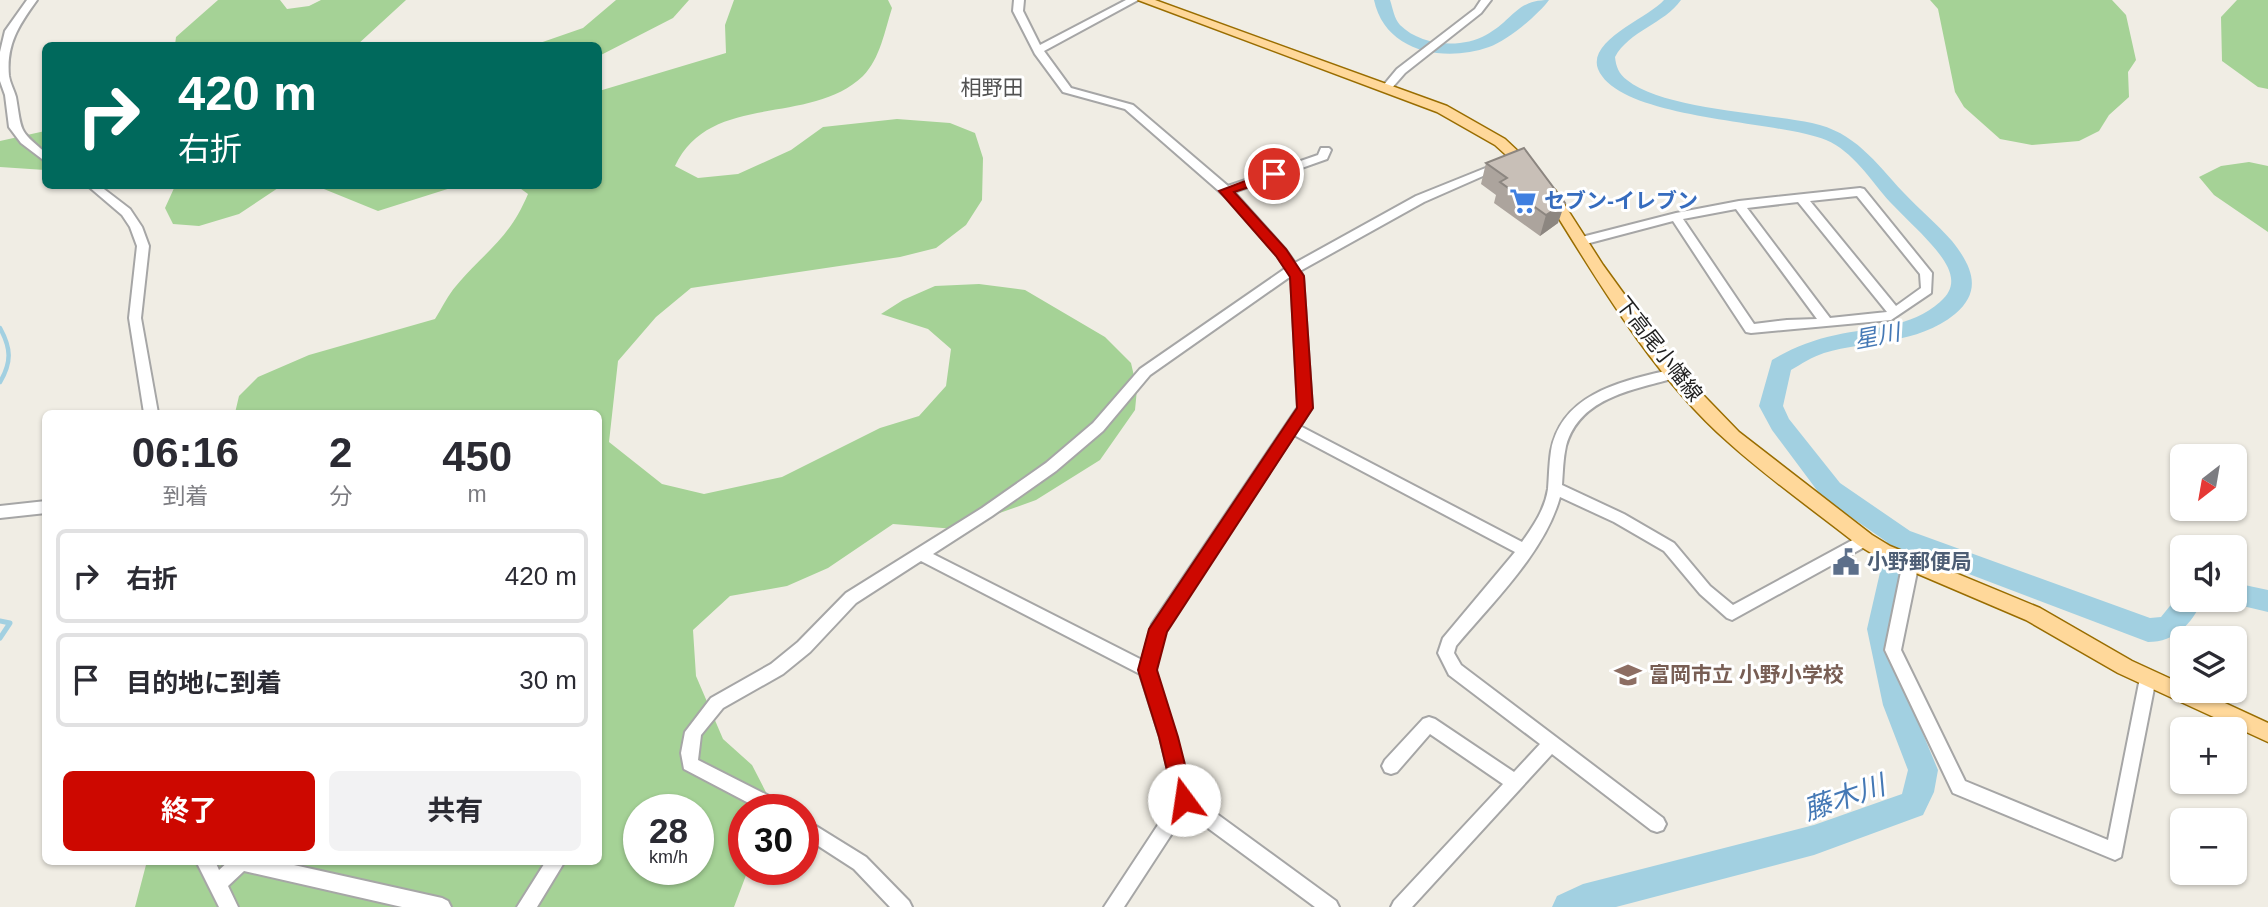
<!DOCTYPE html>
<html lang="ja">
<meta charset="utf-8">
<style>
:root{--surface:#fff;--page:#f2f2f3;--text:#2b2b33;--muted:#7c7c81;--line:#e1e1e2;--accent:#cd0800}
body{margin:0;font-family:Arial,"Noto Sans JP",sans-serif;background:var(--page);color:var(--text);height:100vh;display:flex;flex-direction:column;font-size:26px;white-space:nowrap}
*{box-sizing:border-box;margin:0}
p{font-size:23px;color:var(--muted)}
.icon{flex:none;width:38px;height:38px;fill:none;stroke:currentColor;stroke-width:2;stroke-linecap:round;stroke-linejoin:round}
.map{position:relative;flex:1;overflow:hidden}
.side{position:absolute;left:42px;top:410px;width:560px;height:455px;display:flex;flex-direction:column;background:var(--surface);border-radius:10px;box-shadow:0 2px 5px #0004}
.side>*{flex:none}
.top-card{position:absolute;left:42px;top:42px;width:560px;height:147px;border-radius:10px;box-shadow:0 2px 5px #0004;background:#00695c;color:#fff;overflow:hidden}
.needle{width:46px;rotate:211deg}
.fabs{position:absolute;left:2170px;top:444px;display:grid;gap:14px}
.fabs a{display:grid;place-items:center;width:77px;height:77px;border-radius:10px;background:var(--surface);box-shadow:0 2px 5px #0004;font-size:35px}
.speed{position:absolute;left:623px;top:794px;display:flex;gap:14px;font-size:35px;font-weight:700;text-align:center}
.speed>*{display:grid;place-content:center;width:91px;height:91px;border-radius:50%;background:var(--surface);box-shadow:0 2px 5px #0004;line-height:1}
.speed small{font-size:18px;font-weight:400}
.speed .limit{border:10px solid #d22;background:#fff;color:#111}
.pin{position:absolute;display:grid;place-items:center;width:60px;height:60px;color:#fff;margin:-30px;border:4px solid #fff;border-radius:50%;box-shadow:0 2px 7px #0007}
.me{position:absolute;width:77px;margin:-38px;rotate:346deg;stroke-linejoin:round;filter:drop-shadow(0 0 5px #0008)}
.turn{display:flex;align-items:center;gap:24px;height:147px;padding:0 21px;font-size:32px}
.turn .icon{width:91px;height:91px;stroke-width:2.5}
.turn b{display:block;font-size:49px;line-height:60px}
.eta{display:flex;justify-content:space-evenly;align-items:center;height:119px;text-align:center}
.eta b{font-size:42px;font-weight:700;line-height:49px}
.action{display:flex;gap:14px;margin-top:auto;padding:14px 21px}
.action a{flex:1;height:80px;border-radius:10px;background:var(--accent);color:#fff;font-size:28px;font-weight:700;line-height:80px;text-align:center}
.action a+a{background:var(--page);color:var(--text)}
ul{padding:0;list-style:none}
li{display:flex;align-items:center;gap:21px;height:94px;margin:0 14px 10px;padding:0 7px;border:4px solid var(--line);border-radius:10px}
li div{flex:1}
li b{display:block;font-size:26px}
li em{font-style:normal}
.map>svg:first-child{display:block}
.forest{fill:#a5d296;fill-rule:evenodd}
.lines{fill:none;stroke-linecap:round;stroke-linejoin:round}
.stream-far1{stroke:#a2d0e1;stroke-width:4.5}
.stream{stroke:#a2d0e1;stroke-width:5}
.river{fill:#a2d0e1;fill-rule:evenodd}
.minor-casing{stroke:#a6a6a6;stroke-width:4}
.major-casing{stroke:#996d00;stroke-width:3}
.minor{fill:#fff;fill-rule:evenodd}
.major{fill:#ffd89a;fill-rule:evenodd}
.wall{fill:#aca49d}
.shaded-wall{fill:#8c8680}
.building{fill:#c8bfb7;stroke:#8c8680;stroke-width:2}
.route{fill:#cd0800;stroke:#850500;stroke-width:2}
.labels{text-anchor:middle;stroke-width:6;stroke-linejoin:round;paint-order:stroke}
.far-quarter-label{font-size:21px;fill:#525252;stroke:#fff}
.shop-label{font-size:21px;font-weight:bold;fill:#366cbe;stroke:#fff;text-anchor:start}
.street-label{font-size:21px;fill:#1f1f1f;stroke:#fff}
.service-label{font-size:21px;font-weight:bold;fill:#4e5e75;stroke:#fff;text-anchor:start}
.education-label{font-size:21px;font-weight:bold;fill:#785e54;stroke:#fff;text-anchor:start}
.water-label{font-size:23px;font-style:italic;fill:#4478b5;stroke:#fff}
.near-water-label{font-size:28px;font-style:italic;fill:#4478b5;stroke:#fff}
</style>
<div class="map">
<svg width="2268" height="907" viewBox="0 0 2268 907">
<rect width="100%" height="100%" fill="#f0ede4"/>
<path class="forest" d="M218,0H280L287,9L309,6L321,0H406L357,45H175L176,37Z
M616,0H689L673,18L599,56L598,46L534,45L583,28Z
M734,0H888L892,8C885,30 880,59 863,76C810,127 710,91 675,166L698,178L738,174L791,150L823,127L897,119L950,123L975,133L983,158L982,200L966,225L936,248L900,257L691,288L656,317L618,361L609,442L662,484L704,494L782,477L880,428L919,416L946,386L951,349L928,329L881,314L903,300L935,286L979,284L1025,290L1105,337L1131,363L1137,389L1135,410L1100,460L1036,500L955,529L893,524L828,568L787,586L730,596L693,630L696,676L723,739L752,765L771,802L768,810H744V870H748L734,907H135L147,861H598V413H235L239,396L258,377L309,355L435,319C442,308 448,295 456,286C486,250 508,241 528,194L517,186H598L599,91L726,53L725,25ZM639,810H698V870H639Z
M1930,0H2112L2126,15L2136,60L2128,72L2129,97L2109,115L2099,131L2079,141L2032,145L2000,139L1964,107L1955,92L1938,9Z
M2237,0H2268V89L2258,87L2222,61L2221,17Z
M45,131V170L0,167V141Z
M2249,162L2268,166V232L2214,195L2199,177L2221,166Z
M175,186H457L378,211L319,187L278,188L239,214L199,226L173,224L165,208Z"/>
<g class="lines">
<path class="stream-far1" d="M0,328C11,348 12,362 0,382"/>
<path class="stream" d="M0,621L10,623L0,638"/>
<path class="river" d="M1374,0H1390C1393,9 1394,18 1400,25C1421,46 1461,49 1486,35C1514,20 1515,0 1549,0C1538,15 1507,41 1489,47C1444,63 1385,52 1374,0Z
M1664,0H1681C1664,24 1629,31 1615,57C1616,67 1619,74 1627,80C1662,109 1765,113 1812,123C1855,132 1875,162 1903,192C1919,209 1937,224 1952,241C1972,266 1983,291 1955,314C1917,345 1868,340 1824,353C1812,357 1801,364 1791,370L1783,406L1789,419L1840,483L1910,531L2150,618L2161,617L2182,591V600H2203C2191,624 2176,642 2148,642L1911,552L1895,629L1911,705L1938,770L1934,792L1923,815L1814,855L1616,907H1552L1557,896L1583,884L1814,825L1902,794L1908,770L1883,705L1867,629L1887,542L1822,497L1772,430L1759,406L1772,360C1792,348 1812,340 1836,335C1872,327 1911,328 1940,302C1963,283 1946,261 1931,244C1918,229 1903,216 1890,202C1871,181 1853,151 1826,140C1776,120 1619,120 1598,69C1587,40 1650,17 1664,0Z
M2235,583L2268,590V612L2226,602L2235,600Z"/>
<defs>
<path id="minor" d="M27,0H37C19,25 6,44 9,76C10,83 14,90 16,97C22,131 17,129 46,153V162L21,143L9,127L5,95L0,81V52L5,31Z
M1014,0H1024L1023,11L1040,45L1126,0H1138L1044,51L1071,88L1133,105L1228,186L1318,155L1321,148H1329L1331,150L1327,159L1234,192L1285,249L1295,263L1416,196L1498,163H1506L1508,165L1424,202L1300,271L1303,276L1312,408L1300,426L1522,542C1534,525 1545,509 1548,489C1549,476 1549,464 1551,451C1562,392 1624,381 1673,369L1678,371L1680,374L1678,377C1635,390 1580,396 1566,446C1563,459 1563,472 1562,485L1624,514L1674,543L1710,586L1733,605L1860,536H1870L1872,540L1870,544L1732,620L1727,618L1700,594L1664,551L1614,522L1560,497C1545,552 1492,603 1456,646L1454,653L1461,665L1663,818L1666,824L1663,830L1657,832L1651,830L1552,754L1412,907H1391L1394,901L1503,784L1430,734L1397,772L1391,774L1385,772L1382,766L1385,760L1423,719L1429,717L1435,719L1514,772L1540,744L1449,675L1438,653L1443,638L1515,552L1294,435L1165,631L1155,670L1176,737L1191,795L1336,901L1339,907H1315L1186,812L1124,907H1104L1175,799L1160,737L1140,674L921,561L856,603L810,652L783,674L723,708L701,735L698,760L785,804L788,810H762L684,769L681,753L685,732L711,698L771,664L798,642L846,593L982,508L1046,463L1093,423L1140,369L1286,268L1277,255L1227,198L1125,109L1063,92L1035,54L1013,11ZM1291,276L1298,407L1152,624L1142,660L933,554L992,516L1056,471L1103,431L1150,375Z
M1481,0H1491L1481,13L1405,73L1391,89H1383L1382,87L1397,69L1475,9Z
M88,186H100L130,209L142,227L149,246L141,318L158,413H144L129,318L137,246L130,227L122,215Z
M1860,188L1864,189L1932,273L1931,293L1891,320L1751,333L1746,332L1673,221L1582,245L1576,241L1578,238L1676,213L1739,201ZM1857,196L1920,274L1921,288L1896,306L1810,201ZM1798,202L1887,312L1830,318L1747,208ZM1736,209L1817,319L1787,320L1754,324L1683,219Z
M46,501V513L0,518V506Z
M1911,556L1916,558L1919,562L1901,650L1965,781L2108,840L2140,678L2142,673L2148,671L2154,673L2156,678L2121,857L2115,860L1953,793L1885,650L1903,562L1906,558Z
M803,818L866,857L909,901L912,907H890L854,869L803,836Z
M196,861H215L219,870L229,861H276L442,898L448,901L451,907H402L244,871L228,886L238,907H219Z
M546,861H565L537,907H517Z"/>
<path id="major" d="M1138,0H1155L1447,106L1505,139L1537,169L1530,173L1525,172L1495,145L1437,112Z
M1550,189L1555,190L1603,265L1679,370L1739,432L1872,535L1890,546L2040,608L2132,661L2182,684V691H2199L2268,723V742L2118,673L2026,620L1876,556L1858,545C1815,511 1769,479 1728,442C1651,374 1597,279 1543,193Z"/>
</defs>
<use href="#minor" class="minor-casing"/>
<use href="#major" class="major-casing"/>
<use href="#minor" class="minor"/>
<use href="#major" class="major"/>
</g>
<path class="wall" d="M1524,148L1558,223L1540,236L1494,203L1496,195L1481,184L1486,163Z"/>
<path class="shaded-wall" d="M1565,203L1558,223L1540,236L1546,215Z"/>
<path class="building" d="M1524,148L1565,203L1546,215L1500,182L1507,178L1486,163Z"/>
<path class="route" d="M1274,170L1281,174L1279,177L1234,192L1286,249L1304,276L1313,408L1167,632L1157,670L1178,737L1194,800L1191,807L1184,809L1177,807L1174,800L1159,737L1138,670L1149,629L1297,408L1290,277L1276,256L1219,191Z"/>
<defs>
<symbol id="supermarket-bare" viewBox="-9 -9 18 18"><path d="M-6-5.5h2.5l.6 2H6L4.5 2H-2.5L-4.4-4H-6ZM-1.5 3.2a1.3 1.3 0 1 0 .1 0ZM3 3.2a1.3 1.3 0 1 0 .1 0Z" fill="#3f7fe0" stroke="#fff" stroke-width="2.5" paint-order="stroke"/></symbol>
<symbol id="civic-bare" viewBox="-9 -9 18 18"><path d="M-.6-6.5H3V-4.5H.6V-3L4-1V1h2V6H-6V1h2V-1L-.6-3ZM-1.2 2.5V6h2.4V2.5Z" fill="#5c6f8a" stroke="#fff" stroke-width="2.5" paint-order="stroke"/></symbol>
<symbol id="school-bare" viewBox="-9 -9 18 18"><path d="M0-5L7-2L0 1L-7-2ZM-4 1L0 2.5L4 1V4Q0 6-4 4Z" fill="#8d6e63" stroke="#fff" stroke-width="2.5" paint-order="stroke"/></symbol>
</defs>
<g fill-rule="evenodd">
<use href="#supermarket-bare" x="1504" y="182" width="38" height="38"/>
<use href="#civic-bare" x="1827" y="543" width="38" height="38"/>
<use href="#school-bare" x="1609" y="656" width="38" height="38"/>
</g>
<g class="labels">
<g class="far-quarter-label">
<text x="992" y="95">相野田</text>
</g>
<g class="shop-label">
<text x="1544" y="208">セブン-イレブン</text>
</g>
<g class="street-label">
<text transform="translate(1659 349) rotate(52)" y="7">下高尾小幡線</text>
</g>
<g class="service-label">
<text x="1867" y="569">小野郵便局</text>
</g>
<g class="education-label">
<text x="1649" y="682">富岡市立 小野小学校</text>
</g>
<g class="water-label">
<text transform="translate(1877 336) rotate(-11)" y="8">星川</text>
</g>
<g class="near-water-label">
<text transform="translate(1844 797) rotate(-19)" y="10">藤木川</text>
</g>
</g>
</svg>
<div class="fabs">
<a><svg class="needle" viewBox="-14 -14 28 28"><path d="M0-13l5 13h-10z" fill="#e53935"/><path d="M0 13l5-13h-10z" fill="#7c7c81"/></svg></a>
<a><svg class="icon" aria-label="sound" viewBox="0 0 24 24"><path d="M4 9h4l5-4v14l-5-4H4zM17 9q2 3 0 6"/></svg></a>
<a><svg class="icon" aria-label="layers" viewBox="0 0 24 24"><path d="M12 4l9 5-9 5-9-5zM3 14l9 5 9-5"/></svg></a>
<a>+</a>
<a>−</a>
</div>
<div class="speed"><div>28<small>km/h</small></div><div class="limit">30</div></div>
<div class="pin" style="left:1274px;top:174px;background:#d93025"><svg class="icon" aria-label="arrive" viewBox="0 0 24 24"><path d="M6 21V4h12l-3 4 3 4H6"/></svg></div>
<svg class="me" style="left:1184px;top:800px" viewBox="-20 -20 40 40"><circle r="19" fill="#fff"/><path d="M0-13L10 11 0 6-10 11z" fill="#cd0800"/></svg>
<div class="top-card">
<div class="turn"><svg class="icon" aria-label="right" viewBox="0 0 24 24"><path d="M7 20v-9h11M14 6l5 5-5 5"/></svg><div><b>420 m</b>右折</div></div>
</div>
<section class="side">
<div class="eta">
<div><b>06:16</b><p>到着</p></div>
<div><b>2</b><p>分</p></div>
<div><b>450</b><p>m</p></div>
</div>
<ul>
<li><svg class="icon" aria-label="right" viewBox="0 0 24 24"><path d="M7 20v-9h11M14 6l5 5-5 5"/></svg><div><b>右折</b></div><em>420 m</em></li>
<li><svg class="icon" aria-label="arrive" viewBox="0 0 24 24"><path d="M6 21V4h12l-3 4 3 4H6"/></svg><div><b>目的地に到着</b></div><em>30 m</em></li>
</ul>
<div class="action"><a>終了</a><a>共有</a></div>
</section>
</div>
